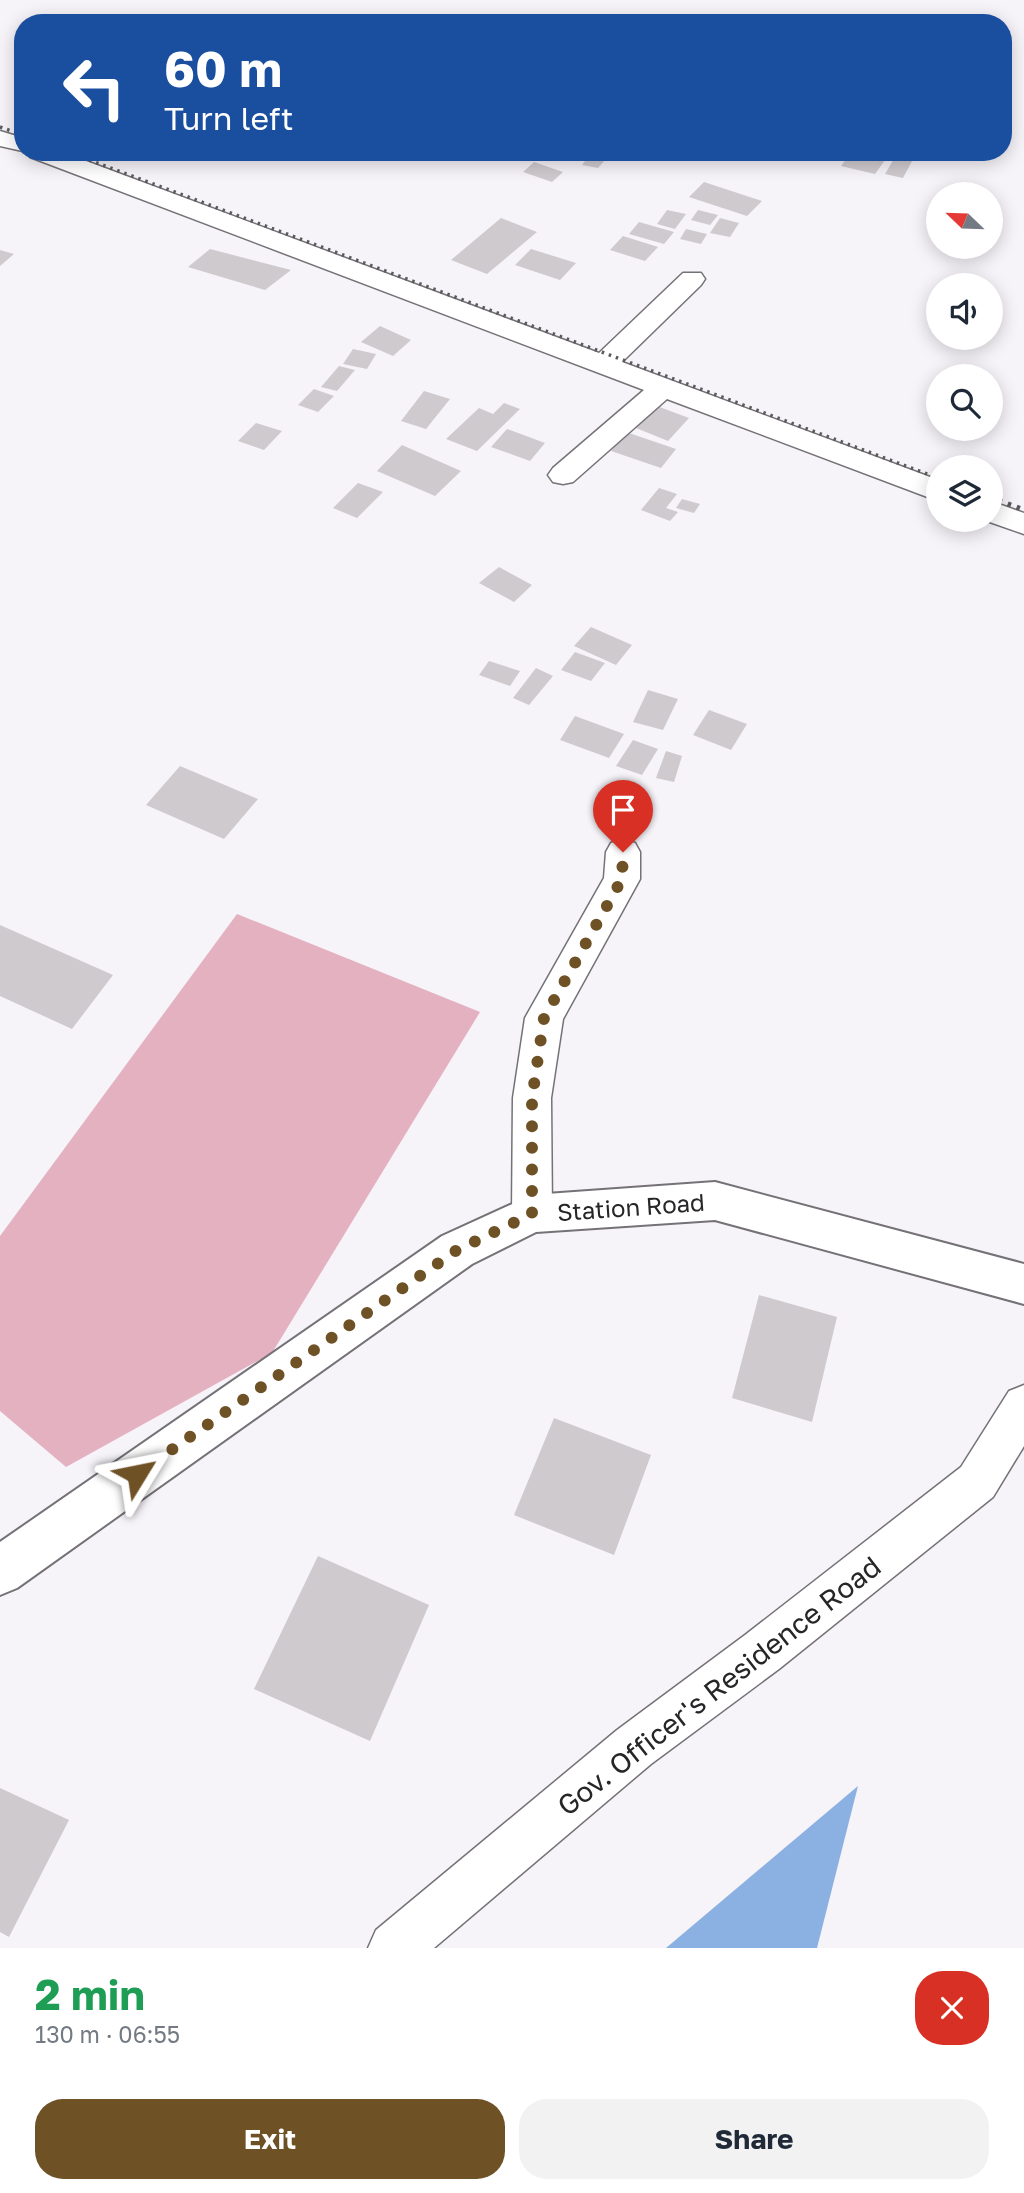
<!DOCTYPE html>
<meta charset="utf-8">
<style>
:root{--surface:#fff;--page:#f2f2f3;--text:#1f2937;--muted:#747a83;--accent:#6f5126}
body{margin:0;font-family:"Golos Text",sans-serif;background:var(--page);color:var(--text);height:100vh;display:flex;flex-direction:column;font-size:26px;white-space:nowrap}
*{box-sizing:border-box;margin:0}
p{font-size:23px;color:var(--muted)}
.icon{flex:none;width:38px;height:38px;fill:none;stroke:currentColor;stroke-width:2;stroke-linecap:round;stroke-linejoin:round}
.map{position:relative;height:1948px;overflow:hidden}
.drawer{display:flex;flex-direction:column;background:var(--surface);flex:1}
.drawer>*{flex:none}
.guide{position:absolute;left:14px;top:14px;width:998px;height:147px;border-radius:28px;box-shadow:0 4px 18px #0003;background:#1a4fa0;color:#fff;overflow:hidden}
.needle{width:46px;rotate:293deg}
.controls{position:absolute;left:926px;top:182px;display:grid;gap:14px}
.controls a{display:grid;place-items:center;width:77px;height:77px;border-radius:50%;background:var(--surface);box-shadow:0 4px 18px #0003;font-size:35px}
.pin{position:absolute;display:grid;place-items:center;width:60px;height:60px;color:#fff;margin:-72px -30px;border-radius:50% 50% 50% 0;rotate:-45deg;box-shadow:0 0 7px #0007}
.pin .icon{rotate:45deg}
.me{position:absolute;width:77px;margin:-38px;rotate:55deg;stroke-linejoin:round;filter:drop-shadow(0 0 5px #0008)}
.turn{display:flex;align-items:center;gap:24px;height:147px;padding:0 35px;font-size:32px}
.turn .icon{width:91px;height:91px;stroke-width:2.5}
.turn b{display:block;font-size:49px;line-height:60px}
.round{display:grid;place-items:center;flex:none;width:74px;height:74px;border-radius:28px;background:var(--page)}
.head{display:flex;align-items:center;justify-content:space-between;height:119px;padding:0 35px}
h1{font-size:42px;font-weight:700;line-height:52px;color:#1e9e55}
.cta{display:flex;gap:14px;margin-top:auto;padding:14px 35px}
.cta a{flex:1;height:80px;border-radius:28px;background:var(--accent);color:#fff;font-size:28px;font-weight:700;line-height:80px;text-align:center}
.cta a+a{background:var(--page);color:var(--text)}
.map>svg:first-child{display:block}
.green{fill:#e4b1c1}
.water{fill:#8bb1e2}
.building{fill:#cfcace}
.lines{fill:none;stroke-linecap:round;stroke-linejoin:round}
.street-casing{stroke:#757277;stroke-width:3}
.secondary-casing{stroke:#757277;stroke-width:4}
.street{fill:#fff;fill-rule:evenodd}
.secondary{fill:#fff;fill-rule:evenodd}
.rail-far1{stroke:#5b5a5d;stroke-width:3.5;stroke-dasharray:2.5 5;stroke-linecap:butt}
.rail{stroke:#5b5a5d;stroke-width:5;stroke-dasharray:3.5 6;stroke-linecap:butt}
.route{stroke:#6f5126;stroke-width:12;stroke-dasharray:0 21.6}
.labels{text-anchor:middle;stroke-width:5;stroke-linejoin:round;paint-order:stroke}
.street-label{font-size:24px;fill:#262527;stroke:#fff}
.near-street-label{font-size:28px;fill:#262527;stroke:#fff}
</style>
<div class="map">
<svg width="1024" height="1948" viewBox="0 0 1024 1948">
<rect width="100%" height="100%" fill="#f6f3f9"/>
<path class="green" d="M237,914L480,1012L272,1353L66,1467L0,1411V1236Z"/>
<path class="water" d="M858,1786L817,1948H666Z"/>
<path class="building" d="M851,152H874L888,156L875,174L841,166Z
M589,156L605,160L598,168L582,165Z
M895,157L912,161L903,178L885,174Z
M534,162L563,172L552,182L523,172Z
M704,182L762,201L747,216L689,197Z
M667,210L686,214L675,229L657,224Z
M698,210L718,215L710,225L691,220Z
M501,218L537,232L487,274L451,260Z
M720,218L739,223L730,237L710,233Z
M639,222L674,232L664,244L629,234Z
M686,229L707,234L701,244L680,239Z
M623,236L658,247L645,261L610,250Z
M210,249L291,270L265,290L188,267Z
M531,249L576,263L560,280L515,265Z
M0,250L14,254L0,266Z
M380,326L411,340L393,356L361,342Z
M353,349L376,354L367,369L343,364Z
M339,366L355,370L337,391L321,387Z
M314,389L334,396L318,412L298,405Z
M424,391L450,399L426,429L401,421Z
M504,403L520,409L477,451L446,439L479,408L493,414Z
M657,406L689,418L668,441L636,428Z
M256,423L282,431L264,450L238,441Z
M507,429L545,443L530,461L491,447Z
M626,432L676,449L661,468L611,451Z
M402,445L461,471L435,496L377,471Z
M358,483L383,492L357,518L333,508Z
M659,488L677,494L666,508L678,512L670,521L641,510Z
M682,499L700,504L694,513L676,508Z
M499,567L532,585L514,602L479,583Z
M591,627L632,645L616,665L574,646Z
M575,652L605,663L591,681L561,670Z
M489,661L520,671L510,686L479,675Z
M536,668L553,676L529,705L513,698Z
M648,690L678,699L663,730L633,722Z
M709,710L747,724L731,750L693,735Z
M575,716L624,734L609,758L560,740Z
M633,740L658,749L642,775L616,766Z
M666,751L682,756L674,782L656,778Z
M180,766L258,799L224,839L146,805Z
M0,925L113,975L72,1029L0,996Z
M759,1295L837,1317L812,1422L732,1398Z
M554,1418L651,1455L614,1555L514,1515Z
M318,1556L429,1605L370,1741L254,1689Z
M0,1788L69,1820L9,1937L0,1932Z"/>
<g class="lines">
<defs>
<path id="street" d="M0,131L23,138V152H62L599,353L683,273H701L705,279L701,285L622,362L938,480V501L667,399L573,482L563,484L553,482L548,475L553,468L644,390L30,157L27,152L0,146Z
M990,501L1024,513V534L984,520H990Z
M623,839L635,843L640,852V879L563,1019L551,1098L552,1214L546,1227L532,1232L518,1227L512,1214L513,1098L525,1018L604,878L606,852L611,843Z
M1024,1385V1446L993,1497L779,1669L651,1764L434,1948H368L376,1930L617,1730L745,1635L961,1467L1009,1391Z"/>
<path id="secondary" d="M715,1182L1024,1264V1304L715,1220L536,1232L472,1264L17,1588L0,1595V1542L442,1236L532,1195Z"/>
</defs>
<use href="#street" class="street-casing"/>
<use href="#secondary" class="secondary-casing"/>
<use href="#street" class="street"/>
<use href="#secondary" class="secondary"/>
<path class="rail-far1" d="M0,127L23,135
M68,152L938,478"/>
<path class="rail" d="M934,477L938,478
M990,497L1024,510"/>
</g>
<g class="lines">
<path class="route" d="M137,1474L457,1250L532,1214V1098L544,1018L622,879L623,852"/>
</g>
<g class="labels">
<g class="street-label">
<text transform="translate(631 1208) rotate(-4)" y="8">Station Road</text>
</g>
<g class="near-street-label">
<text transform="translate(719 1686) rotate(-38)" y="10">Gov. Officer's Residence Road</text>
</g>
</g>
</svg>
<div class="controls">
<a><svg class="needle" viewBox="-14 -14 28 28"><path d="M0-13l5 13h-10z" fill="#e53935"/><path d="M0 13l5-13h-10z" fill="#747a83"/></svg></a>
<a><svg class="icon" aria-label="sound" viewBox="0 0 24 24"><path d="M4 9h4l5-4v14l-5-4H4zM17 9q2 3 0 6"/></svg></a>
<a><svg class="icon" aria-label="search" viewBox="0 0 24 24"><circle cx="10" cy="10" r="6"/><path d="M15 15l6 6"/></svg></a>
<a><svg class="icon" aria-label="layers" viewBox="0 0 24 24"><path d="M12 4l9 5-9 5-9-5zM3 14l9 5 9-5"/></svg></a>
</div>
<div class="pin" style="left:623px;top:852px;background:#d93025"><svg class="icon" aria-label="arrive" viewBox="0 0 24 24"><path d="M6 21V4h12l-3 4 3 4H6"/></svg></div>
<svg class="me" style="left:137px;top:1474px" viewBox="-20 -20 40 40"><path d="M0-17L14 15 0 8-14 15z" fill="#6f5126" stroke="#fff" stroke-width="4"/></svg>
<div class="guide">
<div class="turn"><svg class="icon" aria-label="left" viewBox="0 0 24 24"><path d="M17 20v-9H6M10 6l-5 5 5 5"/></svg><div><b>60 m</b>Turn left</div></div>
</div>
</div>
<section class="drawer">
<div class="head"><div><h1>2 min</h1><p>130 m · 06:55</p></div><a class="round" style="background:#d93025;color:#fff"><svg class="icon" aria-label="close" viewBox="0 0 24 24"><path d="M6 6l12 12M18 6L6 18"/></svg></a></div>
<div class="cta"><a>Exit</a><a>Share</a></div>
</section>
